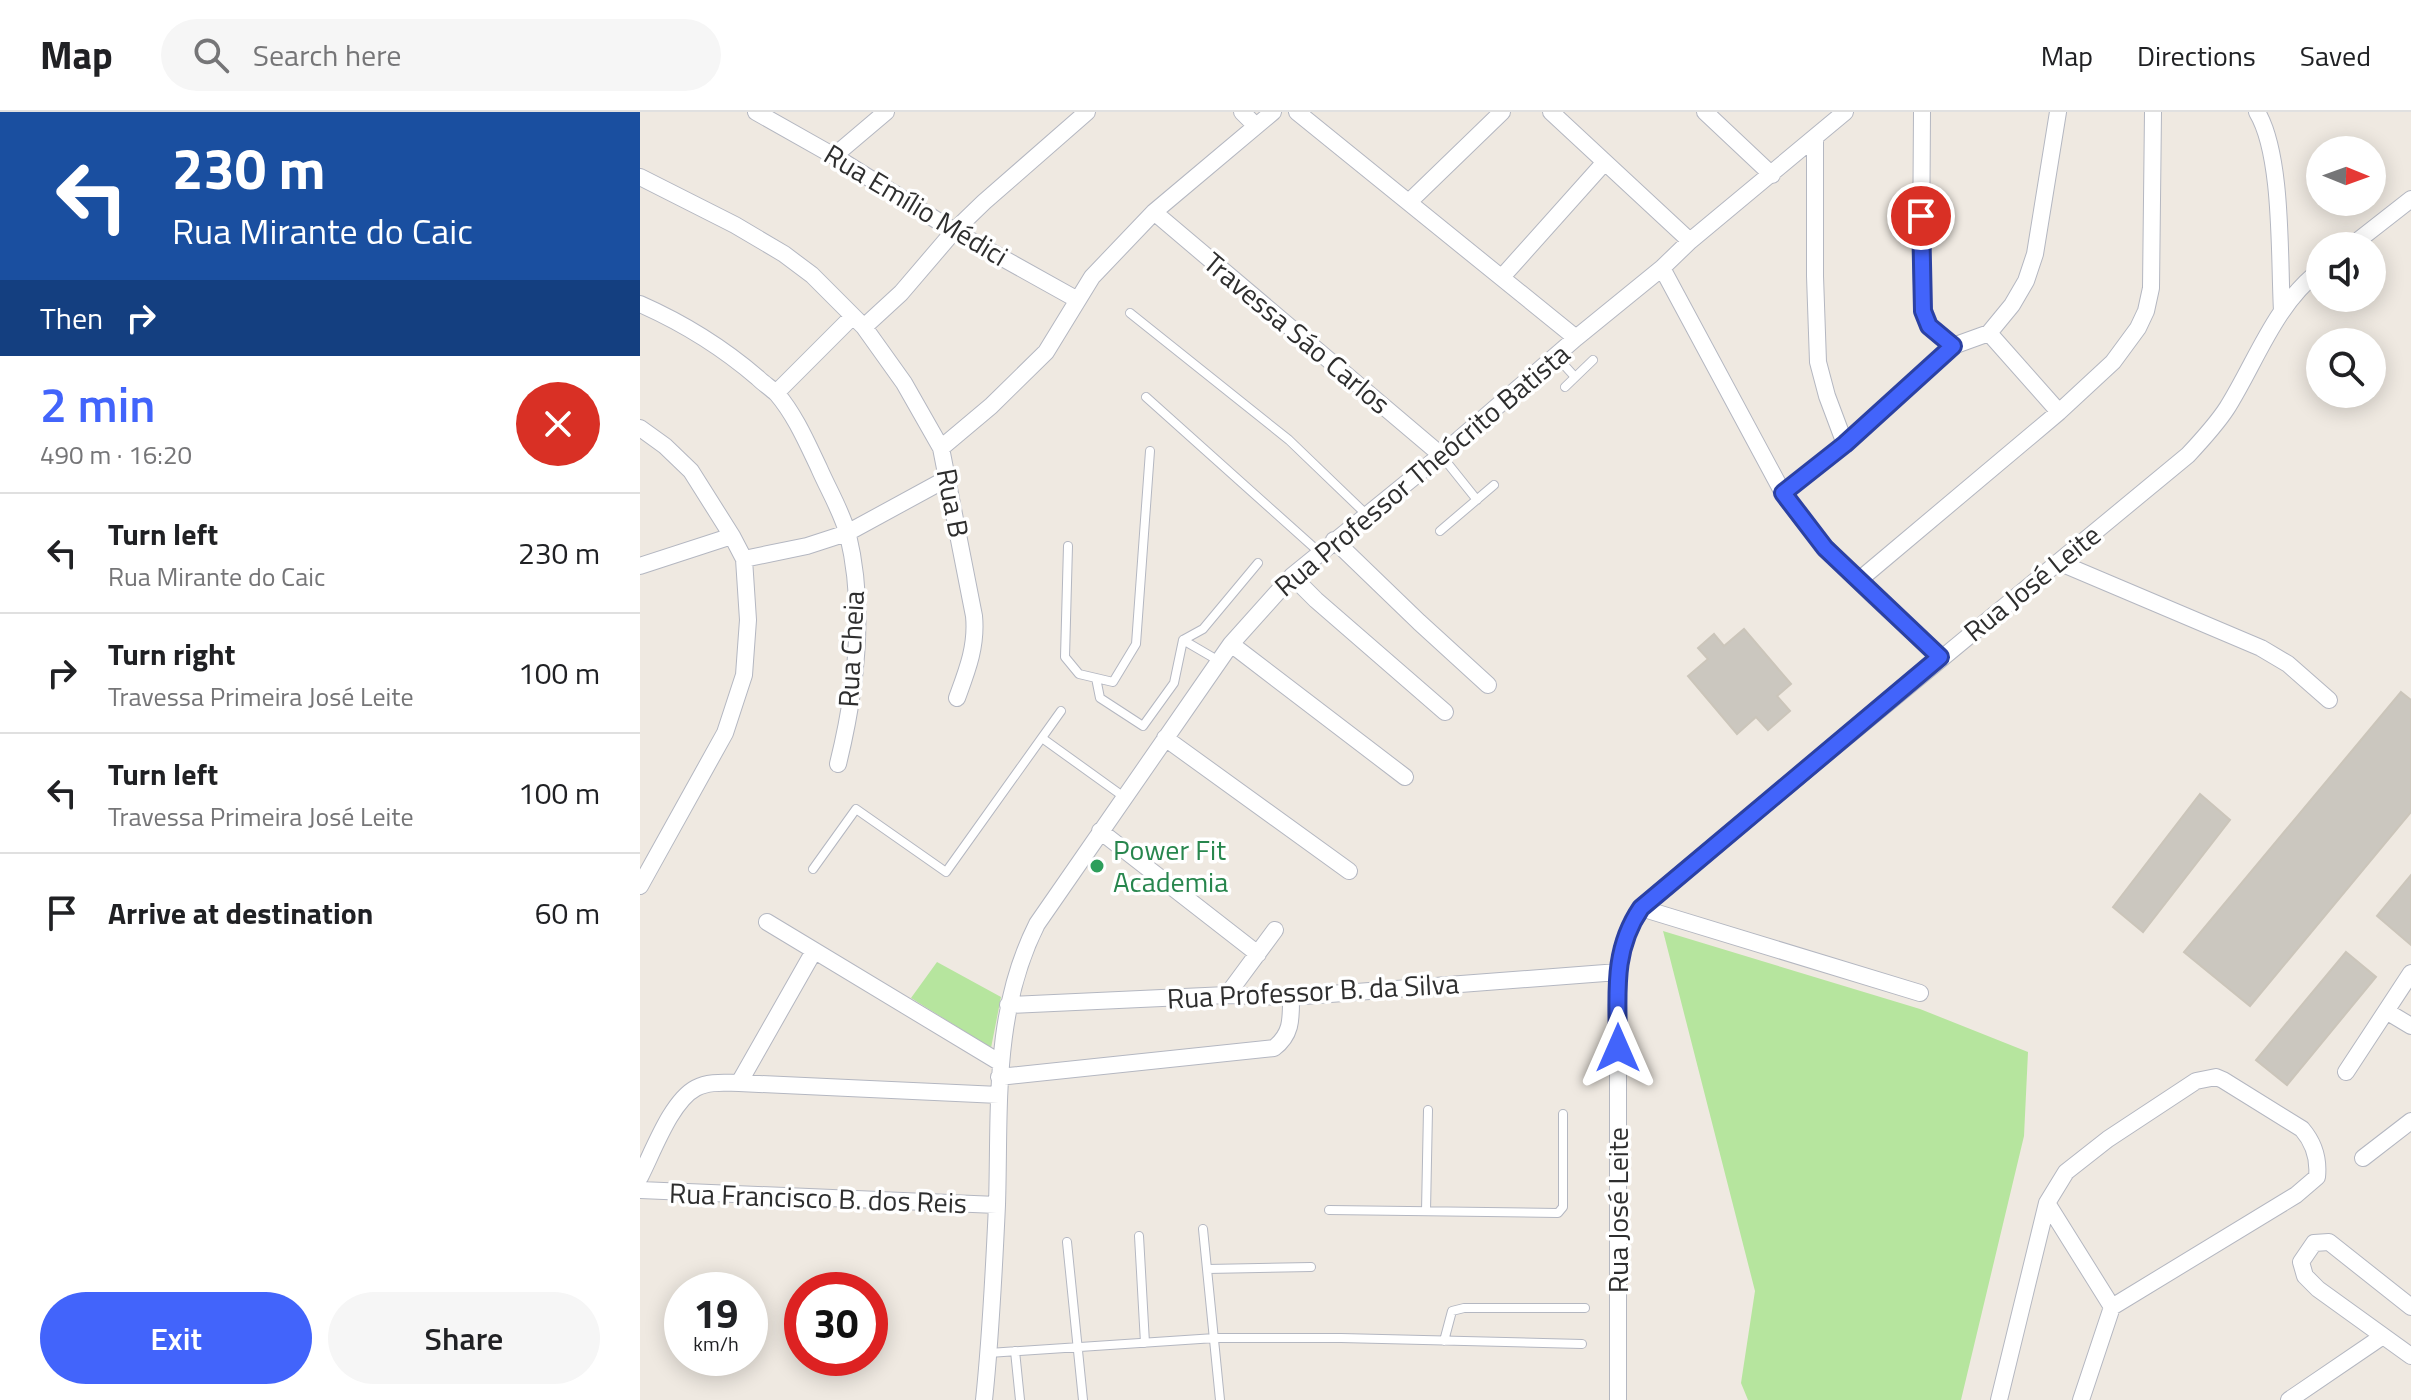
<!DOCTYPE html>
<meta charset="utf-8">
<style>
:root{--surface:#fff;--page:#f6f6f6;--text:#202124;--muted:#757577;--line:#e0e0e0;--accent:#4264fb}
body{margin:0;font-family:"Titillium Web",sans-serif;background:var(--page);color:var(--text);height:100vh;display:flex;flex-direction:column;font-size:30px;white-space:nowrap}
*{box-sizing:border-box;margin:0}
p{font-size:26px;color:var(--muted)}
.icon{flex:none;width:44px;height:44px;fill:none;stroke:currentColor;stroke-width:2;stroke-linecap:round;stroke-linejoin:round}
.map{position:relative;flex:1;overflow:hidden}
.panel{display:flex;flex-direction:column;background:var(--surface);width:640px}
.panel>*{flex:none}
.top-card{background:#1a4fa0;color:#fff;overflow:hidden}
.needle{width:52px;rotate:91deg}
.fabs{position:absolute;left:1666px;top:24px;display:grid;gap:16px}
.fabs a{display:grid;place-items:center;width:80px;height:80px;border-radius:50%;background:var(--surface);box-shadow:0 4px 20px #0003;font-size:40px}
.speed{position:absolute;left:24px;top:1160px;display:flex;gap:16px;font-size:40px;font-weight:700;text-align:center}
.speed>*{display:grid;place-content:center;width:104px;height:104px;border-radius:50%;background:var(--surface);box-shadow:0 4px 20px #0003;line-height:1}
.speed small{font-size:20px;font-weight:400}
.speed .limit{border:12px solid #d22;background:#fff;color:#111}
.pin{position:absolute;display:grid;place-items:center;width:68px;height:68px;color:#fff;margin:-34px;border:4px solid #fff;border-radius:50%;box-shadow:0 2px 8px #0007}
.me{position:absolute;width:88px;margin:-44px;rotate:0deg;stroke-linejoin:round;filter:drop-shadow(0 0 6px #0008)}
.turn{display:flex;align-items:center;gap:28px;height:168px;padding:0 40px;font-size:36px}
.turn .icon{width:104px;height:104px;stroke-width:2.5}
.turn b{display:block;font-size:56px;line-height:68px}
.then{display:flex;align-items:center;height:76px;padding:0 40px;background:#0003;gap:16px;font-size:30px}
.round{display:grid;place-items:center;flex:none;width:84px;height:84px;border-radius:42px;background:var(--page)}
.head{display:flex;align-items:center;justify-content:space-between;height:136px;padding:0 40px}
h1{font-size:48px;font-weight:600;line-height:60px;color:var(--accent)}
.primary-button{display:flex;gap:16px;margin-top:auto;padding:16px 40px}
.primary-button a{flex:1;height:92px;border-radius:48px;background:var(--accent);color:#fff;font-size:32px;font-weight:600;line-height:92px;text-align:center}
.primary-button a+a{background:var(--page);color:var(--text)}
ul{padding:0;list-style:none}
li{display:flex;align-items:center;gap:24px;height:120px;padding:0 40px;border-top:2px solid var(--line)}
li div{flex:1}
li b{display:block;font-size:30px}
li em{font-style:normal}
header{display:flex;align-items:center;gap:48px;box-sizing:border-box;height:112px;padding:0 40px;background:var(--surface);border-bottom:2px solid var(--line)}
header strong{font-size:38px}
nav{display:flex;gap:44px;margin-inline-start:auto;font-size:28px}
.search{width:560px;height:72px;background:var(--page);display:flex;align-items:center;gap:20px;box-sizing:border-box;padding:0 28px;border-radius:44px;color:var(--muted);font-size:30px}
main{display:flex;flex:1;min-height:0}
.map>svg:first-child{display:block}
.green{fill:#b6e59e}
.building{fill:#cbc7bf;stroke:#cbc5ba;stroke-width:2}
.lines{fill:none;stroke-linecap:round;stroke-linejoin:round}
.service-casing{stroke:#b4b7c1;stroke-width:10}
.minor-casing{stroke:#b4b7c1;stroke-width:18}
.service{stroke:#fff;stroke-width:8}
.minor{stroke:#fff;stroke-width:16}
.route-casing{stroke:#2b41a3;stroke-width:20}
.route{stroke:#4264fb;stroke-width:14}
.leisure-dot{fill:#2e9e5b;stroke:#fff;stroke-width:3}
.labels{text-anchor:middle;stroke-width:7;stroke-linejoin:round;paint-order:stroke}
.street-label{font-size:28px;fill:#2e2e2e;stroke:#fff}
.leisure-label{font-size:28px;fill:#27864d;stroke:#fff;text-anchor:start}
</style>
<header>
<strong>Map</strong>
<div class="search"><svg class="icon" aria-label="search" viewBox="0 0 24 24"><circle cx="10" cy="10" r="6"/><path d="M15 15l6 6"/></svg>Search here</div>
<nav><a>Map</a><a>Directions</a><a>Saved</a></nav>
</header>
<main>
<section class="panel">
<div class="top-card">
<div class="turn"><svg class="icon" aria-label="left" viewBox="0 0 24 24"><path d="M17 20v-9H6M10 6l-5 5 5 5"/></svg><div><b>230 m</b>Rua Mirante do Caic</div></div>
<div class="then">Then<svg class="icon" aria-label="right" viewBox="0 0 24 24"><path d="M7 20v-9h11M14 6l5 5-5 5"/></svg></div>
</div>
<div class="head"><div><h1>2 min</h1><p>490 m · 16:20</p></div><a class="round" style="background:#d93025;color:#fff"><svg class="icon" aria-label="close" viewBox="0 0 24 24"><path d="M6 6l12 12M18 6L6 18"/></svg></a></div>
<ul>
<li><svg class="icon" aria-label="left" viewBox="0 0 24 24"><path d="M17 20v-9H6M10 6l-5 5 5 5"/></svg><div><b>Turn left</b><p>Rua Mirante do Caic</p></div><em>230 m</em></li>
<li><svg class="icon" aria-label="right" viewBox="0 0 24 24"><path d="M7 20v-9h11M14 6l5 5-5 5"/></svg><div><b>Turn right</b><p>Travessa Primeira José Leite</p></div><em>100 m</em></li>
<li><svg class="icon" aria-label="left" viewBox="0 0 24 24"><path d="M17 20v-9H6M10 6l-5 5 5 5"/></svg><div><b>Turn left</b><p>Travessa Primeira José Leite</p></div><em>100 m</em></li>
<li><svg class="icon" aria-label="arrive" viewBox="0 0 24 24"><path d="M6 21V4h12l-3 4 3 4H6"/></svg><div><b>Arrive at destination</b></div><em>60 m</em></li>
</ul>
<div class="primary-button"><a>Exit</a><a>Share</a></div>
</section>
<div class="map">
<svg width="1771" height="1288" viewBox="0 0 1771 1288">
<rect width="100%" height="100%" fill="#efe9e1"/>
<path class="green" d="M1023,819L1280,897L1388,940L1384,1024L1321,1288H1108L1101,1271L1115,1179Z
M297,850L361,885L351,936L271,886Z"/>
<path class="building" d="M1104,517L1151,572L1137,584L1150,599L1128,618L1116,605L1097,622L1048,564L1068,547L1058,536L1074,522L1084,534Z
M1761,580L1771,588V700L1610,894L1544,840Z
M1560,682L1590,708L1503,820L1473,795Z
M1771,763V833L1737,804Z
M1706,840L1736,865L1647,973L1616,948Z"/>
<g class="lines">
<defs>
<path id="service" d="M490,201L649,328L727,403
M916,244L935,265
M925,275L953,248
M506,285L679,440
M801,343L837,388
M800,419L854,373
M428,434L425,545L439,562L473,570L496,532L510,339
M543,528L579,549
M456,566L460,586L503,614L534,571L543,528L563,517L618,451
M402,626L484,685
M173,757L216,697L306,760L421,599
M689,1098L918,1101L923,1095V1002
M786,1099L788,998
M563,1117L580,1288
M499,1124L505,1231
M427,1130L443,1288
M567,1157L671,1155
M804,1229L812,1199L824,1196H945
M375,1239L380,1288
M349,1241L575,1226H701L942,1232"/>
<path id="minor" d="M116,0L194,44L314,119L436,187
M602,0L616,14
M657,0L936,226
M911,0L1050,129
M1065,0L1132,63
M1282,0L1281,149L1283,199L1289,214L1313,234
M1617,0C1643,43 1639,146 1642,199
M1175,27V164L1178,250L1187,284L1205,332
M194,44L246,0
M0,65L95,113L144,142L172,163L224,215L264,271L301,336L334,504C337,534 327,559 317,586
M770,89L862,0
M514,100L801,343
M1711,134L1771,87
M1022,156L1143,381C1186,445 1245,494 1300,545
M862,165L964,51
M0,192C43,211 82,235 118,266C124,272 131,276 137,282C155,303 167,331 179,356C188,377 202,400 208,423C226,497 216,579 198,652
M224,215L261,181L314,119L344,90L447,0
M1349,221L1419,300
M136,281L213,204
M0,316L25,334L51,359L92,424L104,447L108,508L104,563L85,621L0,774
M301,336L351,294L406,240L452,165L514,100L633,0
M1143,381L1205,332L1313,234L1349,221L1372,193L1386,169L1395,142L1418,0
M694,428L779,510L848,573
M104,447L167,434L207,421L308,366
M1418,450L1621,536L1648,552L1689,588
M0,454L92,424
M652,464L676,488L805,600
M1218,469L1419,300L1473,250L1498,216L1506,199L1511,176L1513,0
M591,532L765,665
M525,626L709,759
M460,719L618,842
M1001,796L1280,881
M127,810L359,950
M587,883L635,818
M368,893L587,883L651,885L978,860
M1746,899L1771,914
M1706,960L1771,861
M359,965L634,936C652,922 651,907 651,885
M99,971L174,839
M1723,1046L1771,1009
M0,1065C13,1040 31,989 56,976C69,969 85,971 99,971L359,983
M0,1078L357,1093
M1407,1091L1472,1195
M1771,1195L1689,1130L1674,1131L1661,1150L1665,1164L1678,1177L1771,1244
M344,1288C351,1223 354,1158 357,1093C360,997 352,901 397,812L591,532L652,464L801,343L936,226L1022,156L1050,129L1205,0
M978,1288V860C982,825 993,803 1019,780L1548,343C1562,328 1576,313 1587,296C1617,248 1634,194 1680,158
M1359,1288L1407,1091L1426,1060L1468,1027L1556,969L1576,965L1583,968L1662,1017C1674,1031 1679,1046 1677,1065L1656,1083L1472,1195L1441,1288
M1649,1288L1743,1224"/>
</defs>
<use href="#service" class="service-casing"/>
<use href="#minor" class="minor-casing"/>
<use href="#service" class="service"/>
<use href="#minor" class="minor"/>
</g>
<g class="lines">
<defs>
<path id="route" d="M978,936C978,885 971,840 1001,796L1300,545L1185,436L1143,381L1205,332L1313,234L1289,214L1283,199L1281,104"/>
</defs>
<use href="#route" class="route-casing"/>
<use href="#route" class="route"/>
</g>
<circle class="leisure-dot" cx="457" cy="754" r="8"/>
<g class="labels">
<g class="street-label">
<text transform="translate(276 93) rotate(31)" y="10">Rua Emílio Médici</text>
<text transform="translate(657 221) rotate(40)" y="10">Travessa Sáo Carlos</text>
<text transform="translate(782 358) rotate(-40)" y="10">Rua Professor Theócrito Batista</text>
<text transform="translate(313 391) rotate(79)" y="10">Rua B</text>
<text transform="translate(1392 471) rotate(-39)" y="10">Rua José Leite</text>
<text transform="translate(211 537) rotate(-87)" y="10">Rua Cheia</text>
<text transform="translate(673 879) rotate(-3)" y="10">Rua Professor B. da Silva</text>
<text transform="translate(178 1086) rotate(2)" y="10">Rua Francisco B. dos Reis</text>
<text transform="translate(978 1098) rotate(-90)" y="10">Rua José Leite</text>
</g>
<g class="leisure-label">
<text x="473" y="748">Power Fit<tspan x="473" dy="32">Academia</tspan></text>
</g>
</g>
</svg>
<div class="fabs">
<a><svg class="needle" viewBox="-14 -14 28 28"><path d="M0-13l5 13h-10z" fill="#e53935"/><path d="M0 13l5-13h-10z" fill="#757577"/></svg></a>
<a><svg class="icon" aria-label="sound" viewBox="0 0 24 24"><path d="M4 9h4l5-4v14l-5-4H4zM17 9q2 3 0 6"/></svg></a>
<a><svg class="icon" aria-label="search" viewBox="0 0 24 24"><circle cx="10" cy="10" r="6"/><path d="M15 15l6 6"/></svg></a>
</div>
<div class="speed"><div>19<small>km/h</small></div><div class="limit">30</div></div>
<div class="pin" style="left:1281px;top:104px;background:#d93025"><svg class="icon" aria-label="arrive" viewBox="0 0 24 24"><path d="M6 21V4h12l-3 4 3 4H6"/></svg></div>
<svg class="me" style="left:978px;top:936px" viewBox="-20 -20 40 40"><path d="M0-17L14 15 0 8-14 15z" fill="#4264fb" stroke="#fff" stroke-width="4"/></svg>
</div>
</main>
